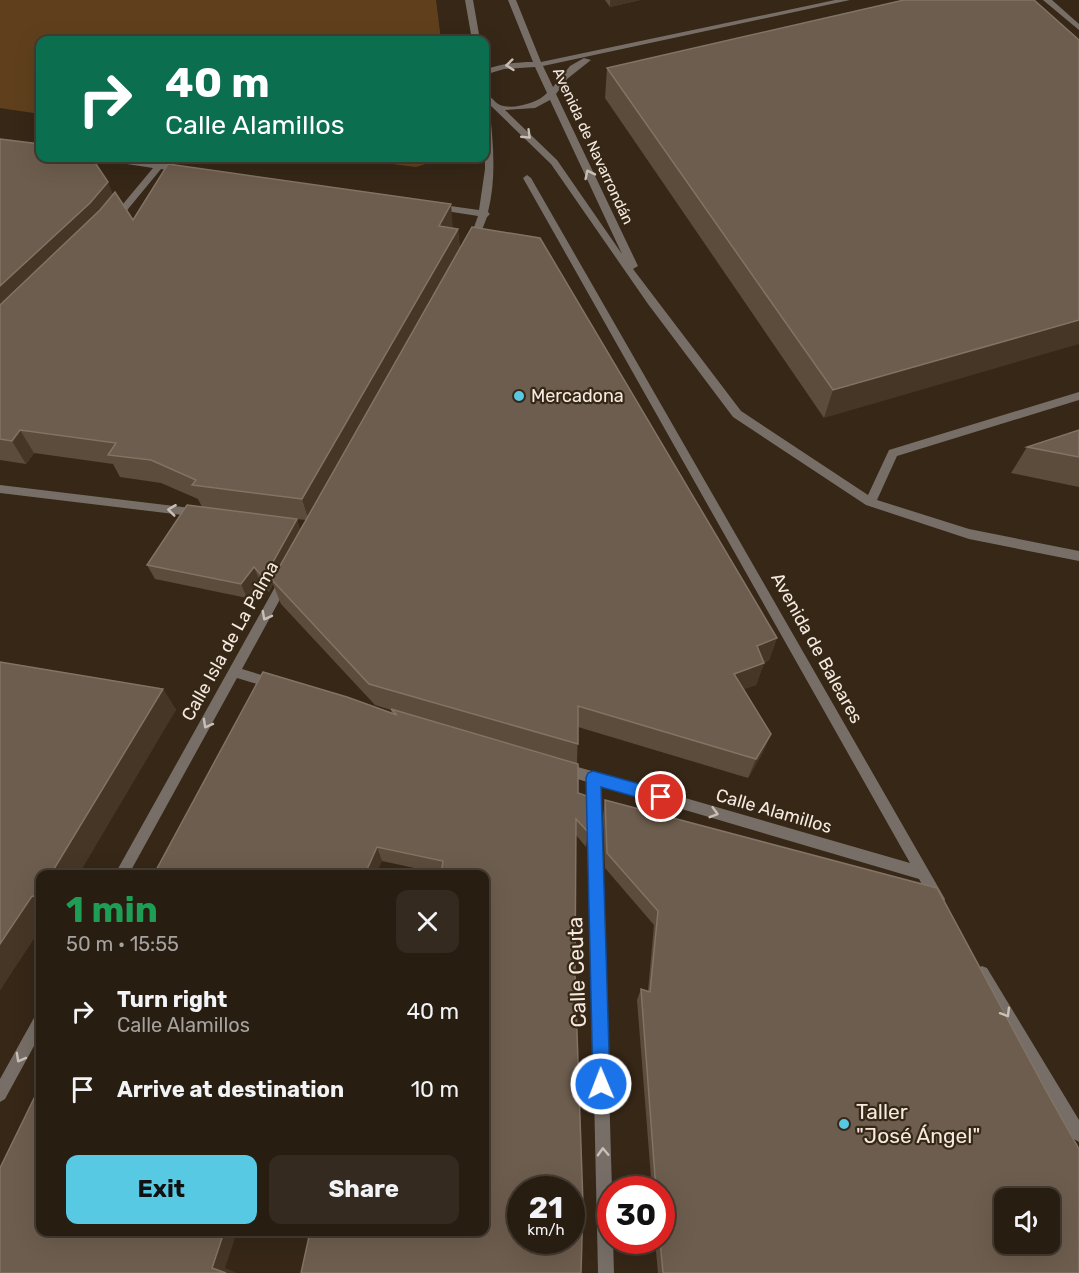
<!DOCTYPE html>
<meta charset="utf-8">
<style>
:root{--surface:#281d11;--page:#342a1f;--text:#f1f3f6;--muted:#a5a29f;--line:#443b31;--accent:#58c9e3}
body{margin:0;font-family:Rubik,sans-serif;background:var(--page);color:var(--text);height:100vh;display:flex;flex-direction:column;font-size:22px;white-space:nowrap}
*{box-sizing:border-box;margin:0}
p{font-size:20px;color:var(--muted)}
.icon{flex:none;width:33px;height:33px;fill:none;stroke:currentColor;stroke-width:2;stroke-linecap:round;stroke-linejoin:round}
.map{position:relative;flex:1;overflow:hidden}
.drawer{position:absolute;left:36px;top:870px;width:453px;height:366px;display:flex;flex-direction:column;background:var(--surface);border-radius:12px;box-shadow:0 6px 24px #0002,0 0 0 2px var(--line)}
.drawer>*{flex:none}
.guide{position:absolute;left:36px;top:36px;width:453px;height:126px;border-radius:12px;box-shadow:0 6px 24px #0002,0 0 0 2px var(--line);background:#0b6e4f;color:#fff;overflow:hidden}
.buttons{position:absolute;left:994px;top:1188px;display:grid;gap:12px}
.buttons a{display:grid;place-items:center;width:66px;height:66px;border-radius:12px;background:var(--surface);box-shadow:0 6px 24px #0002,0 0 0 2px var(--line);font-size:30px}
.speed{position:absolute;left:507px;top:1176px;display:flex;gap:12px;font-size:30px;font-weight:700;text-align:center}
.speed>*{display:grid;place-content:center;width:78px;height:78px;border-radius:50%;background:var(--surface);box-shadow:0 6px 24px #0002,0 0 0 2px var(--line);line-height:1}
.speed small{font-size:15px;font-weight:400}
.speed .limit{border:9px solid #d22;background:#fff;color:#111}
.pin{position:absolute;display:grid;place-items:center;width:51px;height:51px;color:#fff;margin:-26px;border:3px solid #fff;border-radius:50%;box-shadow:0 2px 6px #0007}
.me{position:absolute;width:66px;margin:-33px;rotate:359deg;stroke-linejoin:round;filter:drop-shadow(0 0 4px #0008)}
.turn{display:flex;align-items:center;gap:21px;height:126px;padding:0 30px;font-size:27px}
.turn .icon{width:78px;height:78px;stroke-width:2.5}
.turn b{display:block;font-size:42px;line-height:51px}
.round{display:grid;place-items:center;flex:none;width:63px;height:63px;border-radius:12px;background:var(--page)}
.headline{display:flex;align-items:center;justify-content:space-between;height:102px;padding:0 30px}
h1{font-size:36px;font-weight:700;line-height:45px;color:#1e9e55}
.cta{display:flex;gap:12px;margin-top:auto;padding:12px 30px}
.cta a{flex:1;height:69px;border-radius:12px;background:var(--accent);color:#111;font-size:24px;font-weight:700;line-height:69px;text-align:center}
.cta a+a{background:var(--page);color:var(--text)}
ul{padding:0;list-style:none}
li{display:flex;align-items:center;gap:18px;height:78px;padding:0 30px}
li div{flex:1}
li b{display:block;font-size:22px}
li em{font-style:normal}
.map>svg:first-child{display:block}
.green{fill:#60401c}
.lines{fill:none;stroke-linecap:round;stroke-linejoin:round}
.street{fill:#776f67;fill-rule:evenodd}
.wall{fill:#5c4c3c;fill-rule:evenodd}
.shaded-wall{fill:#463626}
.building{fill:#6d5d4e;stroke:#827365;stroke-width:1.5;fill-rule:evenodd}
.oneway{stroke:#c9bfb6}
.route{fill:#1a73e8;stroke:#114b97;stroke-width:1.5}
.poi-dot{fill:#58c9e3;stroke:#362717;stroke-width:2}
.labels{text-anchor:middle;stroke-width:4.5;stroke-linejoin:round;paint-order:stroke}
.far-street-label{font-size:15px;fill:#f5eae0;stroke:#362717}
.poi-label{font-size:18px;fill:#f5eae0;stroke:#362717;text-anchor:start}
.street-label{font-size:18px;fill:#f5eae0;stroke:#362717}
.near-street-label{font-size:21px;fill:#f5eae0;stroke:#362717}
.near-poi-label{font-size:21px;fill:#f5eae0;stroke:#362717;text-anchor:start}
</style>
<div class="map">
<svg width="1079" height="1273" viewBox="0 0 1079 1273">
<rect width="100%" height="100%" fill="#362717"/>
<path class="green" d="M0,0H436L441,40H40V114L0,108Z
M345,158H444L416,167Z"/>
<g class="lines">
<path class="street" d="M465,0H473L480,40H472Z
M508,0H516L541,62L835,0H850L543,66L553,87L570,66L584,58L591,60L567,79L556,94L638,266L633,269L741,411L868,495L889,450L1079,392V400L897,456L877,500L969,529L1079,551V561L969,539L866,505L733,417L648,304L551,164L489,104C493,140 497,176 488,212L490,214L487,217L477,243L474,244L469,241L478,216L433,209V205L436,204L479,210L485,169L484,92C490,95 494,102 500,105C513,110 538,103 547,93L535,67L504,69L484,75V70C500,64 516,62 533,62ZM550,100L622,254L557,160L505,110L535,108Z
M1043,0H1052L1079,24V30Z
M103,158H122L181,166L185,169L181,172L161,169L119,220L116,221L111,218L113,216L153,168L107,161Z
M527,175L531,178L945,899L943,904L938,906L933,904L919,879L600,785L612,1190L610,1240H613L614,1273H598L587,782L559,773L558,769L559,765L564,763L910,863L523,178Z
M0,485L199,509L205,513L199,517L0,493Z
M284,576L288,578L290,581L242,669L278,680L280,684L278,688L274,689L237,678L129,874H115L280,578Z
M982,966L987,968L1079,1120V1142L1074,1139L977,978L975,973L977,968Z
M40,1014V1035L5,1099L0,1102V1079L35,1016Z"/>
</g>
<path class="wall" d="M605,0H640L610,7Z
M1034,0L824,418L605,98L607,68Z
M0,139L113,194L133,220L458,229L460,249L777,638L769,660L764,663L756,685L744,689L771,734L762,754L748,778L578,727L577,764L578,793L588,832L586,847L576,835L484,1232L442,874L382,861L154,874L392,714L391,710L375,705L281,604L273,584L269,592L260,582L247,598L155,579L147,565L202,507L198,499L161,483L120,477L113,464L34,453L26,464L0,460ZM297,519L306,520L300,530Z
M1079,430V487L1011,473L1027,447Z
M0,662L163,689L176,710L40,874V929L0,990Z
M605,800L1079,1273H658L655,1240H662V1190H652L637,1000L641,989L648,991L654,925L605,868L603,816Z"/>
<path class="shaded-wall" d="M610,0H640L610,7Z
M108,182L118,207L0,323V286Z
M451,204L453,229L439,226Z
M458,229L460,254L309,521L302,499Z
M1079,320V344L824,418L833,390Z
M20,430L34,453L26,464L12,441Z
M297,519L301,534L272,580L273,584L269,592L264,578Z
M254,567L260,582L247,598L241,584Z
M777,638L769,660L749,668L757,646Z
M764,663L756,685L727,695L734,674Z
M163,689L176,710L79,874H51Z
M771,734L762,754L748,778L756,759Z
M377,847L382,861L376,874H365Z
M32,896L40,903V929L0,990V944Z
M224,1232H237L225,1268L237,1273H226L212,1268Z"/>
<path class="building" d="M904,0H1034L1079,40V320L833,390L607,68Z
M0,139L40,144V158H92L108,182L90,203L0,286Z
M168,164L451,204L439,226L458,229L302,499L192,485L196,480L151,460L108,455L116,443L20,430L12,441L0,439V305L100,210L115,192L133,220Z
M472,227L540,238L777,638L757,646L764,663L734,674L771,734L756,759L578,706V744L369,684L272,580Z
M1079,430V457L1027,447Z
M187,505L297,519L264,578L254,567L241,584L147,565Z
M0,662L163,689L51,874H40V892L37,897L32,896L0,944Z
M263,672L347,697L397,715L391,709L578,764V793L587,796L588,832L576,819L575,975L583,1204L581,1273H301L310,1232H484V874H441L443,861L377,847L365,874H154ZM520,1190H572V1240H520Z
M605,800L937,888L1049,1096L1079,1149V1273H663L660,1240H662V1190H656L641,989L650,992L658,911L607,853ZM1005,1198H1050V1244H1005Z
M40,1086V1232H224L212,1268L226,1273H0V1168Z"/>
<defs><path id="oneway-chevron" d="M-2-3.5L2.5 0L-2 3.5" fill="none" stroke-width="1.6" stroke-linecap="round" stroke-linejoin="round" transform="scale(1.5)"/></defs>
<g class="oneway">
<use href="#oneway-chevron" transform="translate(510 65) rotate(174)"/>
<use href="#oneway-chevron" transform="translate(527 135) rotate(44)"/>
<use href="#oneway-chevron" transform="translate(589 174) rotate(-116)"/>
<use href="#oneway-chevron" transform="translate(172 510) rotate(-173)"/>
<use href="#oneway-chevron" transform="translate(266 616) rotate(118)"/>
<use href="#oneway-chevron" transform="translate(207 724) rotate(119)"/>
<use href="#oneway-chevron" transform="translate(714 813) rotate(16)"/>
<use href="#oneway-chevron" transform="translate(1006 1013) rotate(59)"/>
<use href="#oneway-chevron" transform="translate(20 1058) rotate(119)"/>
<use href="#oneway-chevron" transform="translate(603 1152) rotate(-92)"/>
</g>
<path class="route" d="M593,771L661,790L666,792L668,797L666,802L661,804L601,787L610,1084L607,1090L601,1093L595,1090L593,1084L586,778L588,773Z"/>
<g class="poi-dot">
<circle cx="519" cy="396" r="6"/>
<circle cx="844" cy="1124" r="6"/>
</g>
<g class="labels">
<g class="far-street-label">
<text transform="translate(593 146) rotate(65)" y="5">Avenida de Navarrondán</text>
</g>
<g class="poi-label">
<text x="531" y="402">Mercadona</text>
</g>
<g class="street-label">
<text transform="translate(230 641) rotate(-61)" y="6">Calle Isla de La Palma</text>
<text transform="translate(817 648) rotate(61)" y="6">Avenida de Baleares</text>
<text transform="translate(774 811) rotate(16)" y="6">Calle Alamillos</text>
</g>
<g class="near-street-label">
<text transform="translate(577 972) rotate(-92)" y="7">Calle Ceuta</text>
</g>
<g class="near-poi-label">
<text x="856" y="1119">Taller<tspan x="856" dy="24">"José Ángel"</tspan></text>
</g>
</g>
</svg>
<div class="buttons">
<a><svg class="icon" aria-label="sound" viewBox="0 0 24 24"><path d="M4 9h4l5-4v14l-5-4H4zM17 9q2 3 0 6"/></svg></a>
</div>
<div class="speed"><div>21<small>km/h</small></div><div class="limit">30</div></div>
<div class="pin" style="left:661px;top:797px;background:#d93025"><svg class="icon" aria-label="arrive" viewBox="0 0 24 24"><path d="M6 21V4h12l-3 4 3 4H6"/></svg></div>
<svg class="me" style="left:601px;top:1084px" viewBox="-20 -20 40 40"><circle r="17" fill="#1a73e8" stroke="#fff" stroke-width="3"/><path d="M0-11L8 9 0 5-8 9z" fill="#fff"/></svg>
<div class="guide">
<div class="turn"><svg class="icon" aria-label="right" viewBox="0 0 24 24"><path d="M7 20v-9h11M14 6l5 5-5 5"/></svg><div><b>40 m</b>Calle Alamillos</div></div>
</div>
<section class="drawer">
<div class="headline"><div><h1>1 min</h1><p>50 m · 15:55</p></div><a class="round"><svg class="icon" aria-label="close" viewBox="0 0 24 24"><path d="M6 6l12 12M18 6L6 18"/></svg></a></div>
<ul>
<li><svg class="icon" aria-label="right" viewBox="0 0 24 24"><path d="M7 20v-9h11M14 6l5 5-5 5"/></svg><div><b>Turn right</b><p>Calle Alamillos</p></div><em>40 m</em></li>
<li><svg class="icon" aria-label="arrive" viewBox="0 0 24 24"><path d="M6 21V4h12l-3 4 3 4H6"/></svg><div><b>Arrive at destination</b></div><em>10 m</em></li>
</ul>
<div class="cta"><a>Exit</a><a>Share</a></div>
</section>
</div>
